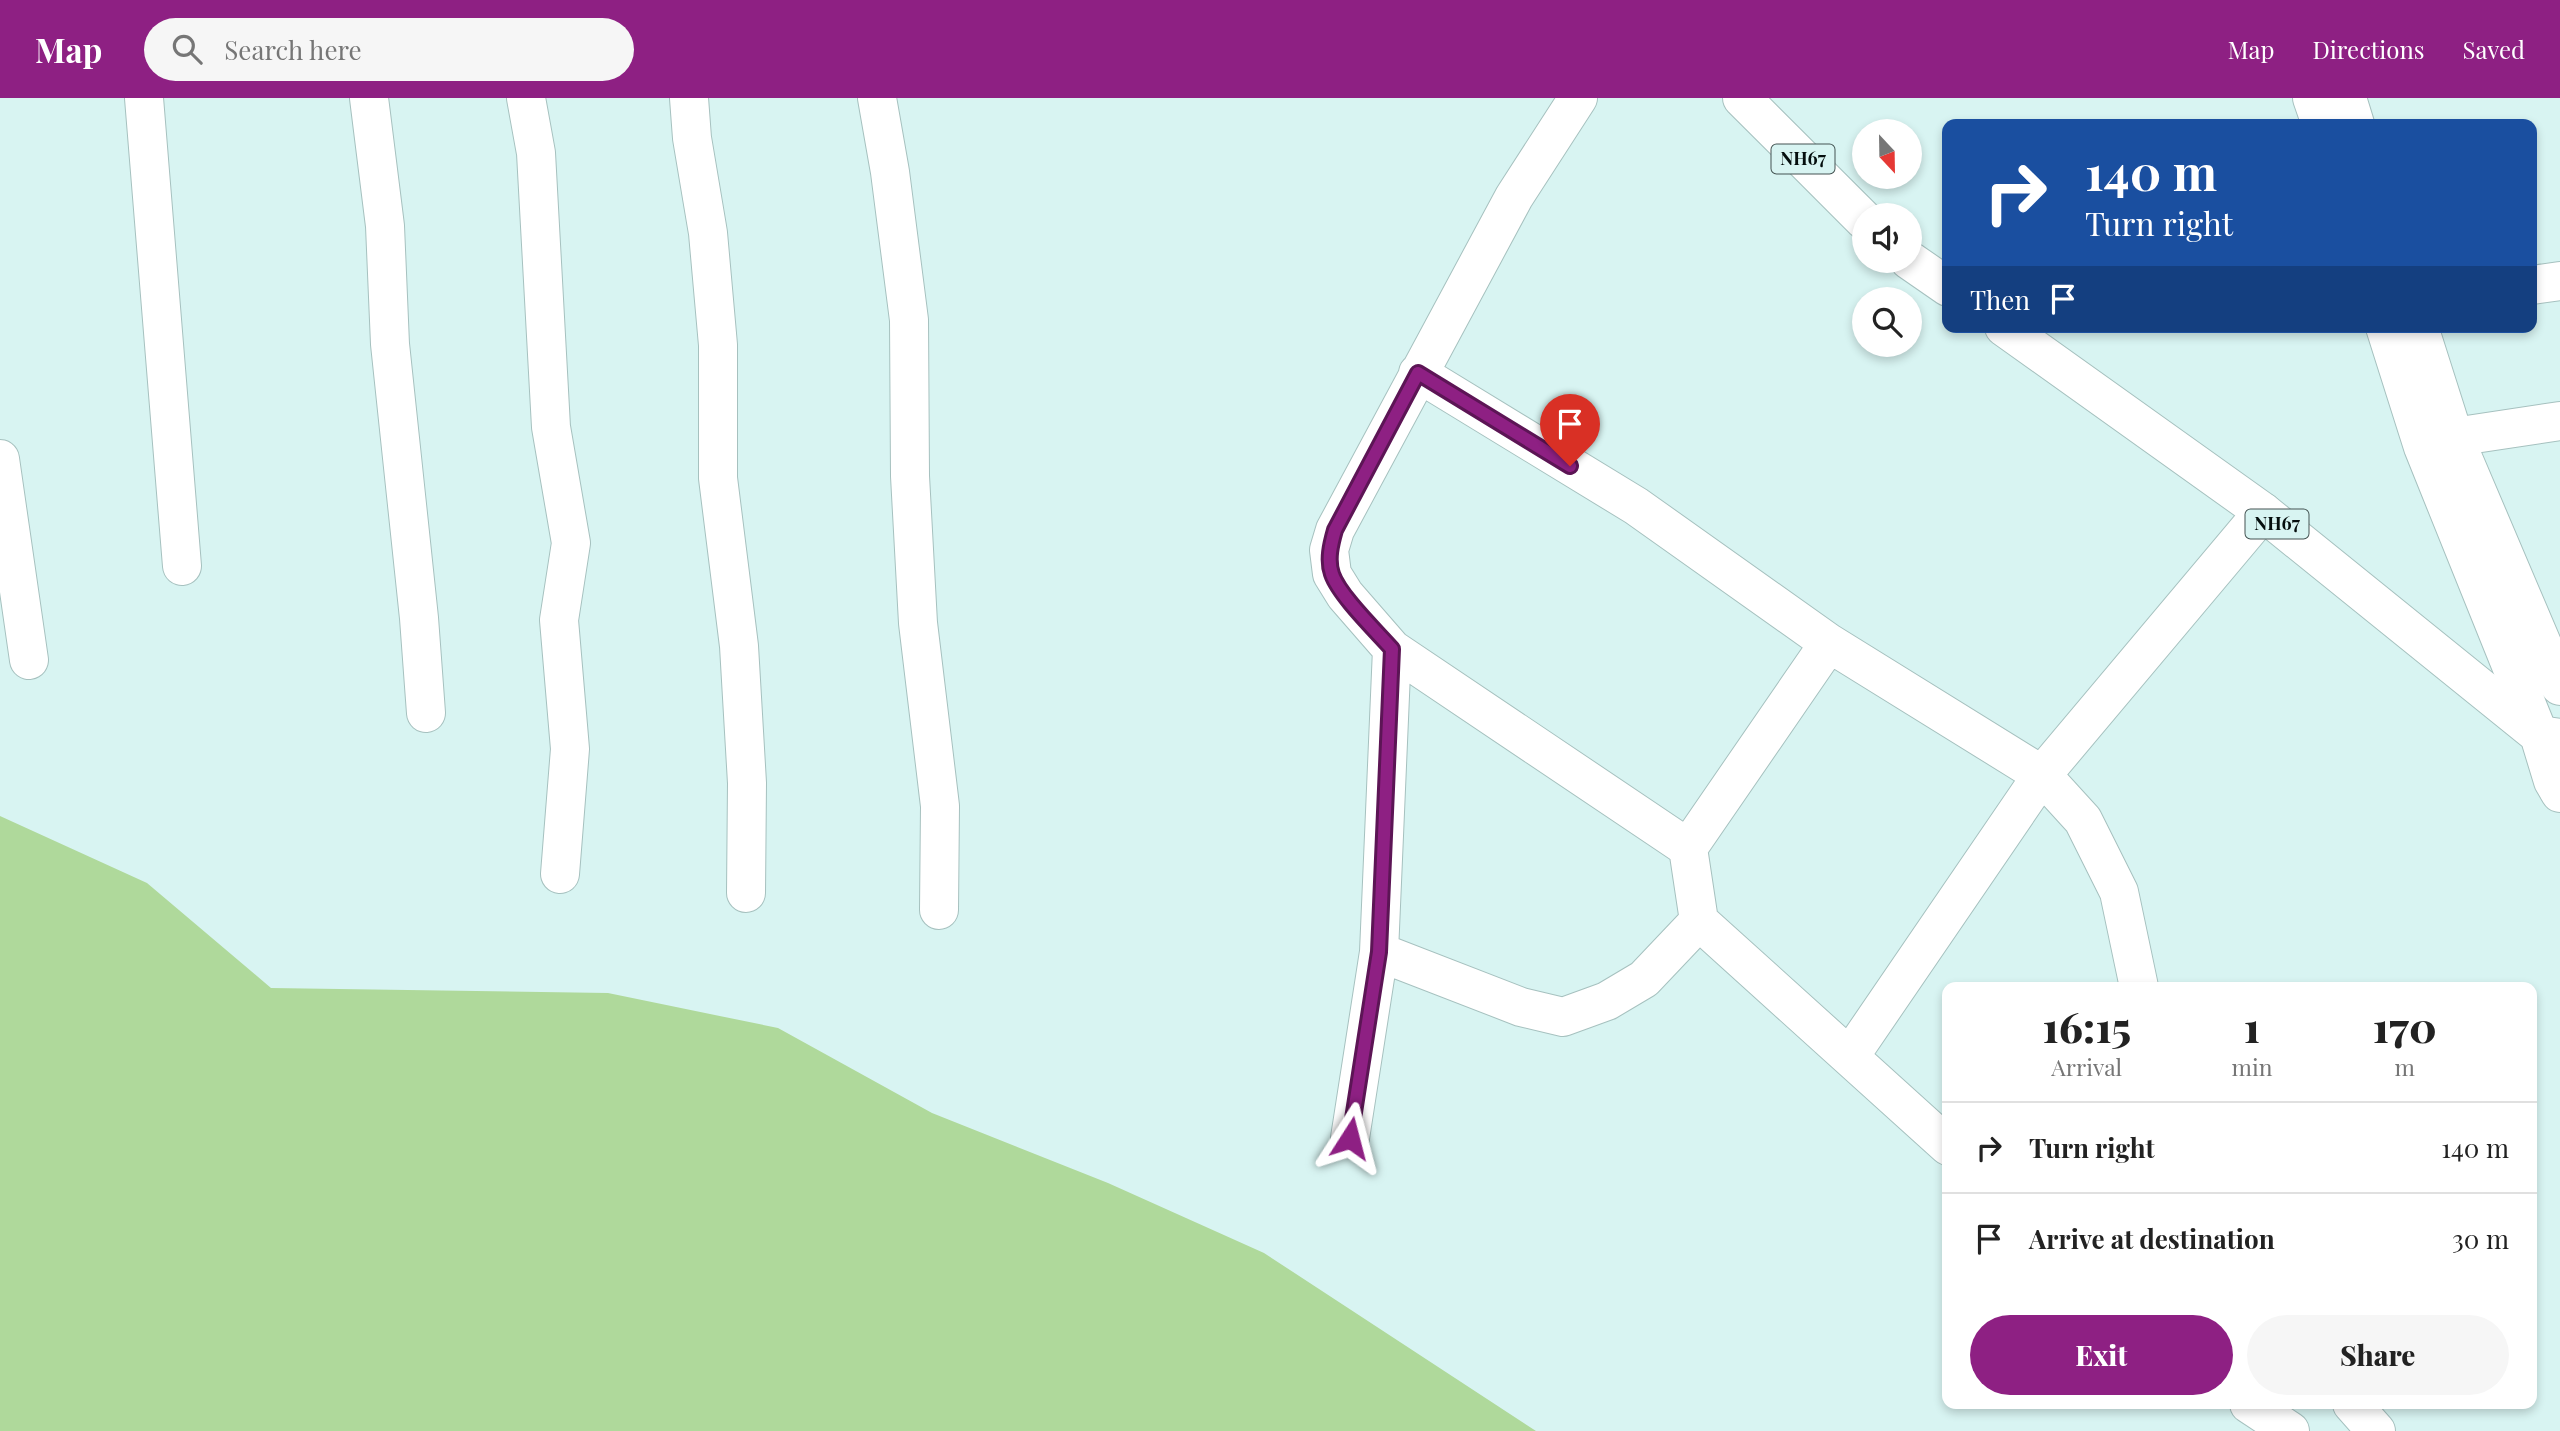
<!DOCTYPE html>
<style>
:root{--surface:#fff;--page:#f6f6f6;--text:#222;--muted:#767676;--line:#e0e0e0;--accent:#8e2083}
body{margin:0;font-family:"Playfair Display",serif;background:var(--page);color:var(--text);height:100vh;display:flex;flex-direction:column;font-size:26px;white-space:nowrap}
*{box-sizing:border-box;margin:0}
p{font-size:23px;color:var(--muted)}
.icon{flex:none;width:38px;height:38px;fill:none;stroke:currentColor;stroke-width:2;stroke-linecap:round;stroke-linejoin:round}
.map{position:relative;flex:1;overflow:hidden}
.panel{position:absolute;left:1942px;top:884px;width:595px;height:427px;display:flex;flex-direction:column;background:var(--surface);border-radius:14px;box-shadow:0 4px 10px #0003}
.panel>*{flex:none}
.banner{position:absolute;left:1942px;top:21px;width:595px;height:214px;border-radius:14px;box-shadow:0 4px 10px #0003;background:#1a4fa0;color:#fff;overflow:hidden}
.needle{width:46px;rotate:158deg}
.controls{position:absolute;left:1852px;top:21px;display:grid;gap:14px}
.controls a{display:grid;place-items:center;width:70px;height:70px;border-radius:50%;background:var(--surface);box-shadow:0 4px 10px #0003;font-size:35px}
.pin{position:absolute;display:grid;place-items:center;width:60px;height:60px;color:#fff;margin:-72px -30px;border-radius:50% 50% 50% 0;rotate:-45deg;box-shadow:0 0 7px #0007}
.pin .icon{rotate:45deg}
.me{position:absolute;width:77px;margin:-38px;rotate:9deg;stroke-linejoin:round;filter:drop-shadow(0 0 5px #0008)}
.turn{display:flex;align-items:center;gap:24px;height:147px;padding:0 28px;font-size:32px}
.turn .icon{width:91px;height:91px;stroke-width:2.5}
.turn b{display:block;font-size:49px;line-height:60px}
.then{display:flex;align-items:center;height:66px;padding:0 28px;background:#0003;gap:14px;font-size:26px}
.eta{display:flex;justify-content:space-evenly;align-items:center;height:119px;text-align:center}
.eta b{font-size:42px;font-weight:800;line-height:49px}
.action{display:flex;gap:14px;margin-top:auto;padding:14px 28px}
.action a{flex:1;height:80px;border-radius:42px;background:var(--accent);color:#fff;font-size:28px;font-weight:800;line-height:80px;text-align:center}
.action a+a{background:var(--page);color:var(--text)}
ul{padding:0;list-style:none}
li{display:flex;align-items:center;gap:21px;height:91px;padding:0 28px;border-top:2px solid var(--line)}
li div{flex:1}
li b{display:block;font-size:26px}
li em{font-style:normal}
header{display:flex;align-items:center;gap:42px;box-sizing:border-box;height:98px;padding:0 35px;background:var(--accent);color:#fff}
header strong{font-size:33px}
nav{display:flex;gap:38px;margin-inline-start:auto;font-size:24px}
.search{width:490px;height:63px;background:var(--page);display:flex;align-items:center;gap:18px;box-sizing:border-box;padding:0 24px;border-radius:38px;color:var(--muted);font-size:26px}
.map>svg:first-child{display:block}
.green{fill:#afd99b}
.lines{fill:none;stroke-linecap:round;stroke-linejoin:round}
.minor-casing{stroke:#a6c1bf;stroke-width:40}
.secondary-casing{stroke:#a6c1bf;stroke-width:40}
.trunk-casing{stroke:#a6c1bf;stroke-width:40}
.minor{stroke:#fff;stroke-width:38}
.secondary{stroke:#fff;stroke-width:38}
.trunk{stroke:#fff;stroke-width:38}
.route-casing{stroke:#5c1555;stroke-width:18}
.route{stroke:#8e2083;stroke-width:12}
.labels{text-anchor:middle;stroke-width:7;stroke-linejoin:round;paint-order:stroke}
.shield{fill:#d8f4f2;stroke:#445352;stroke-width:2}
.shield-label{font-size:18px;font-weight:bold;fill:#050e0e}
</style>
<header>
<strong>Map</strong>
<div class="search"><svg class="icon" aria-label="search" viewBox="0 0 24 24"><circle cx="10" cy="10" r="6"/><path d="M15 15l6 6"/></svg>Search here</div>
<nav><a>Map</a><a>Directions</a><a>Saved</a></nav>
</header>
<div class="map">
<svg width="2560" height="1333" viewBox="0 0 2560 1333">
<rect width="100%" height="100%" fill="#d8f4f2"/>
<path class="green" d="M0,718L147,785L271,890L608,895L778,930L932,1015L1108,1085L1264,1155L1536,1333H0Z"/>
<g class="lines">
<defs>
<path id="minor" d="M144,0L182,468
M369,0L385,128L390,246L419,520L426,615
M526,0L536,55L551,329L571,445L559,522L570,651L560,776
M689,0L692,40L708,135L718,247V380L739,548L747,685L746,795
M877,0L890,74L909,222L910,378L918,525L940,708L939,812
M1578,0L1514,99L1335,432L1329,452L1332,476L1345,497L1392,551L1688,750
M2532,187L2560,183
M1418,275L1636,408L1829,545L2042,677L2083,722L2119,794L2139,889
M2454,339L2560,323
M0,361L29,562
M1829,545L1688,750L1699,823L1948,1048
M1379,854L1521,909L1563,919L1607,903L1644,881L1699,823
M1850,958L2042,677L2263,414
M1350,1040L1379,854L1392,551
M2249,1306L2290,1333
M2352,1306L2376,1333"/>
<path id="secondary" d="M2312,0L2321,26
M2347,0L2355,26
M2385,229L2423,349L2539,637
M2419,229L2454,339L2560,588"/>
<path id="trunk" d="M1742,0L1864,122
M1909,162L1948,189
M2004,229L2263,414L2539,637L2560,640
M2539,637L2553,683L2560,695"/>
</defs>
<use href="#minor" class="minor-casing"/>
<use href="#secondary" class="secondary-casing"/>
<use href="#trunk" class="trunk-casing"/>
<use href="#minor" class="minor"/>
<use href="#secondary" class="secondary"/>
<use href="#trunk" class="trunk"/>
</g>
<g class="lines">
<defs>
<path id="route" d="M1350,1040L1379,854L1392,551C1376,533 1339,497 1332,476C1327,462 1331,446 1335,432L1418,275L1570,368"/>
</defs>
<use href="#route" class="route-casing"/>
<use href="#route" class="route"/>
</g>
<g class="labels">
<g class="shield">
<rect x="1771.5" y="46.5" width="63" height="29" rx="5"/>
<rect x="2245.5" y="411.5" width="63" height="29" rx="5"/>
</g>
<g class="shield-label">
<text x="1803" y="67">NH67</text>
<text x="2277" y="432">NH67</text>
</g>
</g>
</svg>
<div class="controls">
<a><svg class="needle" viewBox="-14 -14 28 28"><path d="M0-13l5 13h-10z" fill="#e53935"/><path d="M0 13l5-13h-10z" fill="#767676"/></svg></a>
<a><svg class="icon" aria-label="sound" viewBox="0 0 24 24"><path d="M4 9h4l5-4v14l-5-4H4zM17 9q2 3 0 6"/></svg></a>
<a><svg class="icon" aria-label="search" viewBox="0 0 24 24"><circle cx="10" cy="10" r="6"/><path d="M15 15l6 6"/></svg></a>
</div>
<div class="pin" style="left:1570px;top:368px;background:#d93025"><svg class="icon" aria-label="arrive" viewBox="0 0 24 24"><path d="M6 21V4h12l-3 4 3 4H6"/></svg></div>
<svg class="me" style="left:1350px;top:1040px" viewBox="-20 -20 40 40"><path d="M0-17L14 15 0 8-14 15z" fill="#8e2083" stroke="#fff" stroke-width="4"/></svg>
<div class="banner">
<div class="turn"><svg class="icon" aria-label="right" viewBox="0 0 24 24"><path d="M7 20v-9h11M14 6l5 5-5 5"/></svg><div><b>140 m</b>Turn right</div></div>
<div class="then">Then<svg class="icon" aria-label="arrive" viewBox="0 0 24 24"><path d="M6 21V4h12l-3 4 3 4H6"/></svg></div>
</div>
<section class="panel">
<div class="eta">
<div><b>16:15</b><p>Arrival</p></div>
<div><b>1</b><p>min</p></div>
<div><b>170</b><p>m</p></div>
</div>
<ul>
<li><svg class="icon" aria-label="right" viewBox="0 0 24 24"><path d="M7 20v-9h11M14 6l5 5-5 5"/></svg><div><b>Turn right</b></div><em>140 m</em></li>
<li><svg class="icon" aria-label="arrive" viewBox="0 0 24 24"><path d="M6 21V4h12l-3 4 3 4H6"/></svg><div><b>Arrive at destination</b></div><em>30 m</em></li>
</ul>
<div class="action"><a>Exit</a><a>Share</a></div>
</section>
</div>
